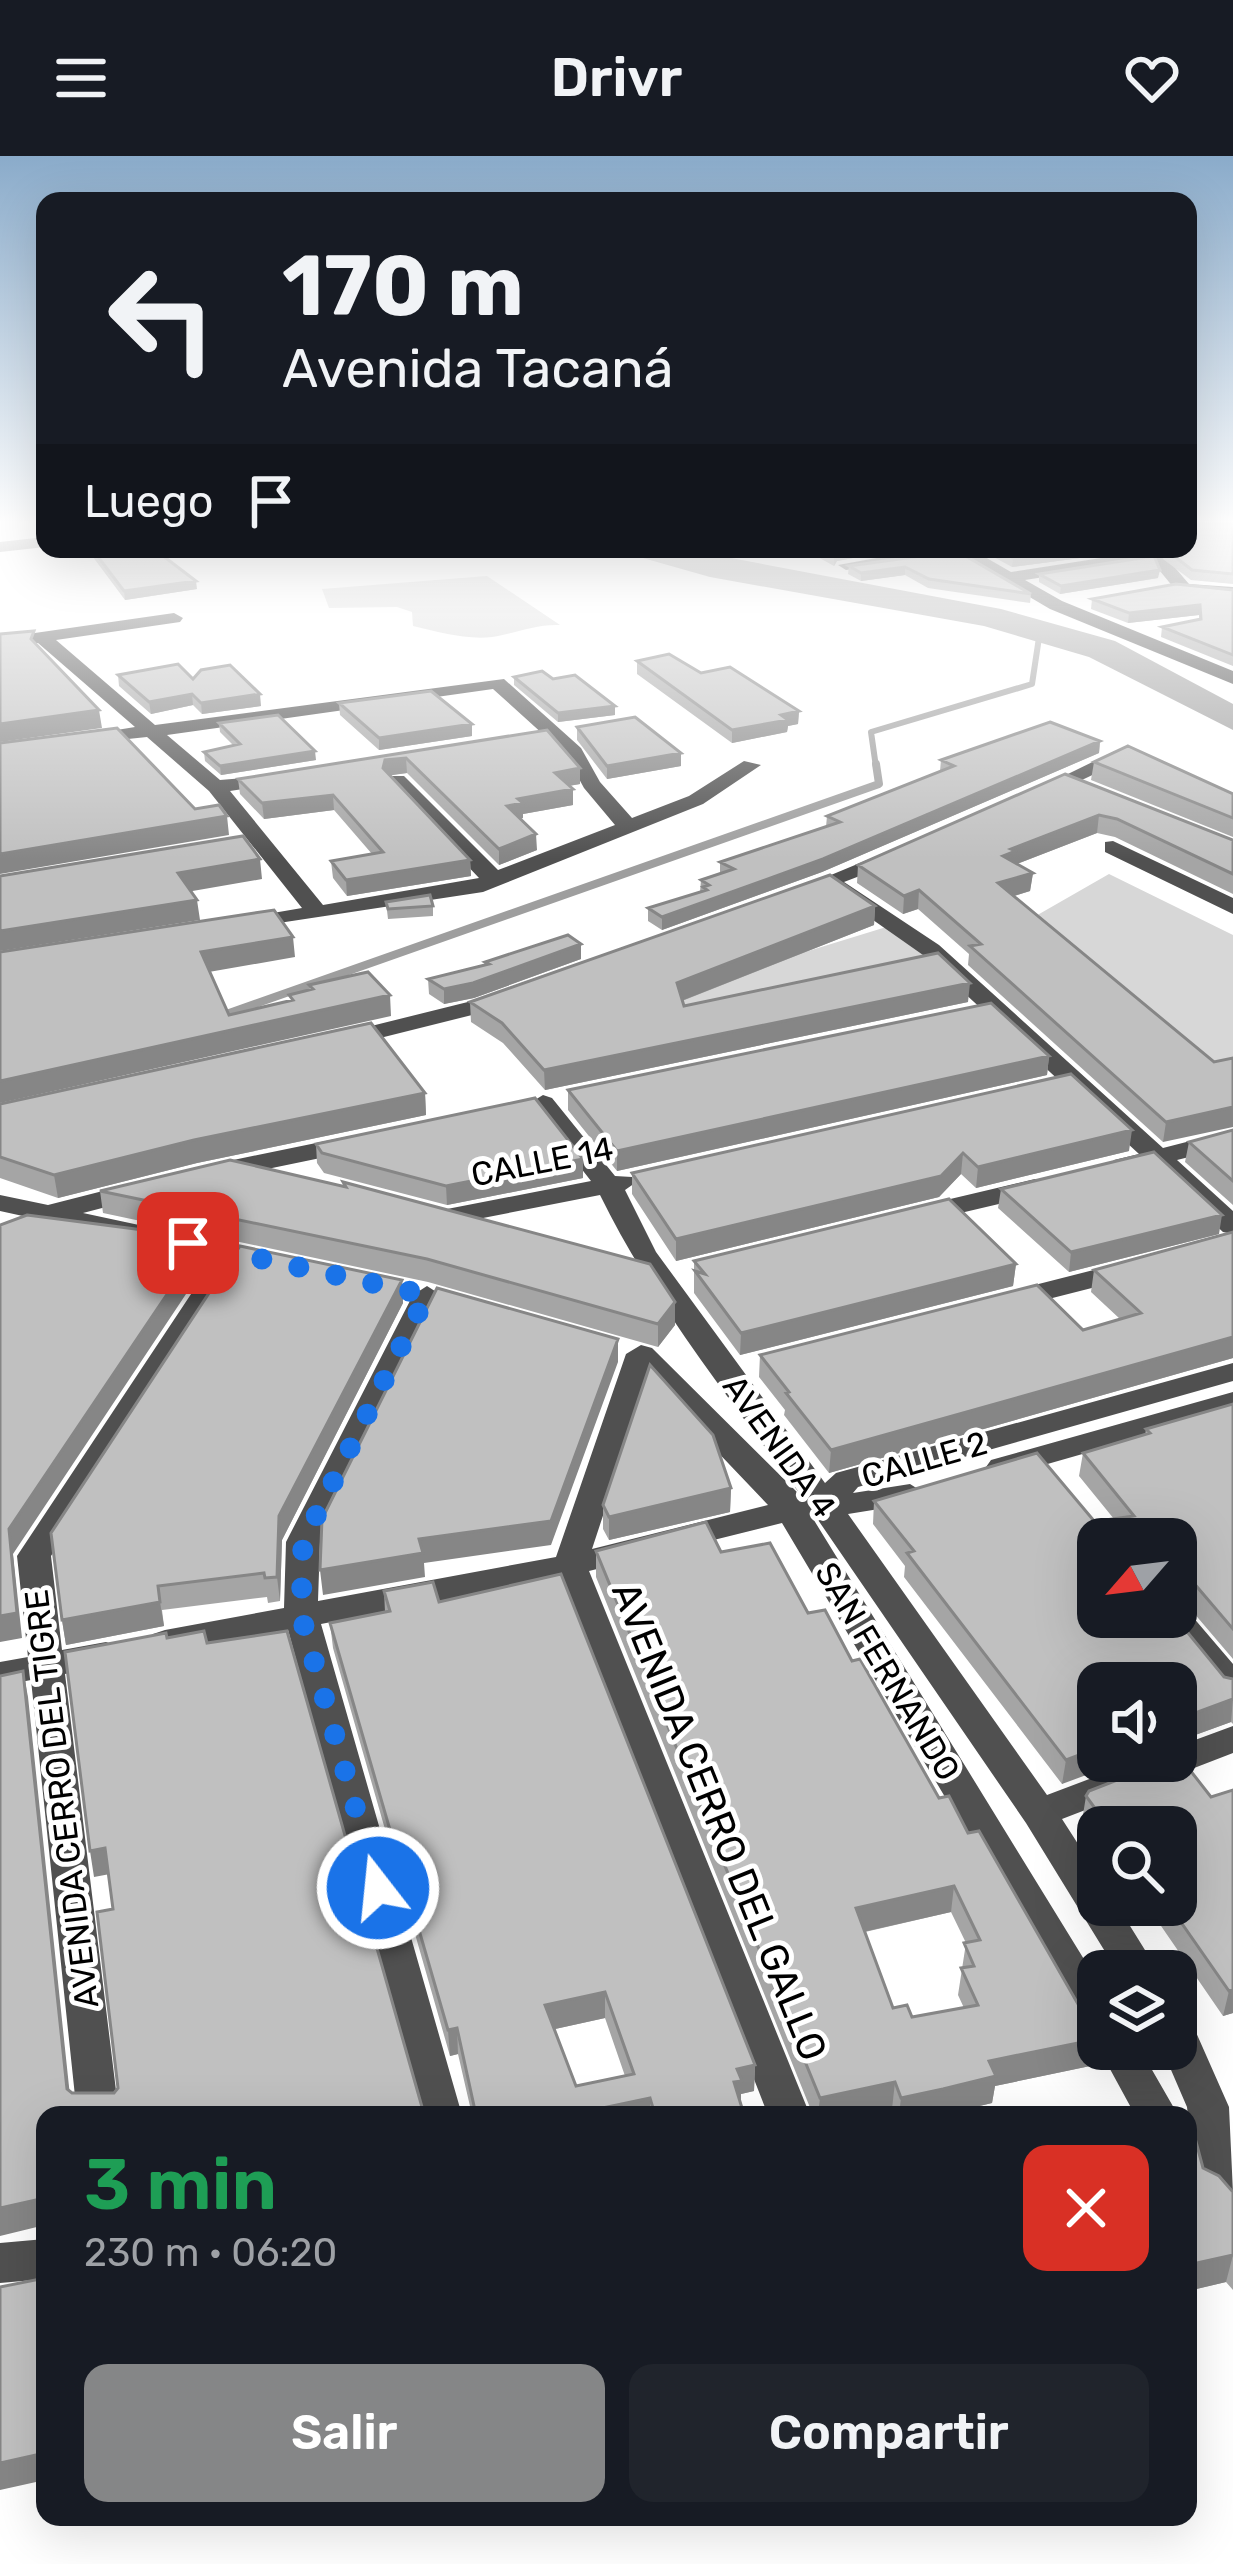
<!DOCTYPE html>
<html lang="es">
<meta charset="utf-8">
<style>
:root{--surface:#171b24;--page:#20242c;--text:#f1f3f6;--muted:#9ea1a6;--accent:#858687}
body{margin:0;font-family:Rubik,sans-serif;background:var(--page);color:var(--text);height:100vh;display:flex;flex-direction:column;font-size:45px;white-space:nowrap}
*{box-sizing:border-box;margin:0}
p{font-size:39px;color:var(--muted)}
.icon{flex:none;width:66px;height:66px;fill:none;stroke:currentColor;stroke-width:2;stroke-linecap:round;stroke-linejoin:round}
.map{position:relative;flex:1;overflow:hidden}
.details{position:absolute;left:36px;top:1950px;width:1161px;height:420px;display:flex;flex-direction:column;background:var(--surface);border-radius:24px;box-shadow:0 12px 48px #0002}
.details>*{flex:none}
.banner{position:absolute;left:36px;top:36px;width:1161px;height:366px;border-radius:24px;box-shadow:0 12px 48px #0002;background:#171b24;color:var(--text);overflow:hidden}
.needle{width:78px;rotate:242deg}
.controls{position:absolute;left:1077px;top:1362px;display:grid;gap:24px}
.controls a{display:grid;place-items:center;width:120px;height:120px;border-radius:24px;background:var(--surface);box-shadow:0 12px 48px #0002;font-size:60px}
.pin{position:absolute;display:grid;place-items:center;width:102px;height:102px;color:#fff;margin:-51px;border-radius:24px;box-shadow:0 6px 18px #0006}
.me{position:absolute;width:132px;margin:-66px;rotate:344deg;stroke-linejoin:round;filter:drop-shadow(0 0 9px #0008)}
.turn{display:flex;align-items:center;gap:42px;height:252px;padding:0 48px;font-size:54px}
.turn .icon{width:156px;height:156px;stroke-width:2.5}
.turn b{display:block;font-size:84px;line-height:102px}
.then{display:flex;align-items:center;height:114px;padding:0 48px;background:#0003;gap:24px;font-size:45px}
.round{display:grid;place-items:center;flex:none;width:126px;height:126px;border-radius:24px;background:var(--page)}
.head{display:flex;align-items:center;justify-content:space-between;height:204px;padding:0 48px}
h1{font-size:72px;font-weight:600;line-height:90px;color:#1e9e55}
.action{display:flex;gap:24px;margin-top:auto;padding:24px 48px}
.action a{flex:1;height:138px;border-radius:24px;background:var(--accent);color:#fff;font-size:48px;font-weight:600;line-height:138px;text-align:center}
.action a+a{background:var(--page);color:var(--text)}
header{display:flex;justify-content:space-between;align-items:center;height:156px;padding:0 48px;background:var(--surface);font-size:54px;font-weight:600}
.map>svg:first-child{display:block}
.green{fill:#d7d7d7}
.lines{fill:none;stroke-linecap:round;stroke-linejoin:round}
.stream-far1{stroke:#9e9e9e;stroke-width:6}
.stream{stroke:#9e9e9e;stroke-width:8}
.river{fill:#9e9e9e;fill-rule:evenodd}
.minor{fill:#505050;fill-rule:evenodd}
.wall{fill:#a5a5a5;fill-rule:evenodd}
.shaded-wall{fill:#868686}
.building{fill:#c0c0c0;stroke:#868686;stroke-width:3;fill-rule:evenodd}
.route{stroke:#1a73e8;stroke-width:21;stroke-dasharray:0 37.8}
.labels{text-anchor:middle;stroke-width:10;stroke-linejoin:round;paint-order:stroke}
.street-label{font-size:33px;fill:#000;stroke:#fff}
.near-street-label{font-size:39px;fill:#000;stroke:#fff}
</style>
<header><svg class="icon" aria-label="menu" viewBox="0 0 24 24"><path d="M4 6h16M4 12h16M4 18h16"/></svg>Drivr<svg class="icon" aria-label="heart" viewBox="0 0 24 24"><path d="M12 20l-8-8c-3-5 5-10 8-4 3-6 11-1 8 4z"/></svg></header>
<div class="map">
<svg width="1233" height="2408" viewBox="0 0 1233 2408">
<rect width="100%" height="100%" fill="#fff"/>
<path class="green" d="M487,420L560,469C535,468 517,477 492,481C466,484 439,476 413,470L412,456L397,451L329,452L322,433Z
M1109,718L1233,779V919L1211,924L1027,765Z
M896,768L947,811L523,883Z"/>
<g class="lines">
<path class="stream-far1" d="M876,611L871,576L1032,528L1040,475"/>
<path class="stream" d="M215,862L879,628L876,608"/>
<path class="river" d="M631,393H683L1001,453L1115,485L1233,548V574L1089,501L984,470L710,421L636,400Z"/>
<path class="minor" d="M45,381V391L0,396V386Z
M926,393H971L1011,416L1159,393L1189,428L1233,431V441L1178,437L1151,404L1025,424L1062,445L1233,515V528L1050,453L957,398L846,414L838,409Z
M174,457L183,462L180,466L56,484L155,569L504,523L581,592L600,626L632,662L689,640L744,605L761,609L703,648L483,736L233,774V764L302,752L209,635L147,581L80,588V580L135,571L38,487L0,492V482ZM493,533L566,599L584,632L615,669L498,714L404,620H390V628L479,722L323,749L230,635L282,627V619L220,624L167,579Z
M1115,595L1125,601L1122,605L1046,641L1029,637Z
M1113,685L1233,742V758L1105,696V686Z
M896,692L904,693V703L844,726L939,789L1163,992L1233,974V990L1177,1004L1233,1055V1078L1223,1076L1152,1011L1114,1016L1110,1010L1114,1004L1139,998L923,799L836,738L835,730L801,743L790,736Z
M508,836L516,838V848L340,892L328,885L331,880Z
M543,939L552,942L615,1020L632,1021L635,1027L625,1034L656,1096L825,1327L836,1317L1233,1207V1225L858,1331L853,1337L910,1328L926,1338L910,1348L848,1358L1047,1639L1137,1605H1176V1591L1233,1570V1597L1062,1663L1098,1719V1749H1117L1158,1815H1117L1026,1667L816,1361H812L1098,1826V1878L1083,1873L782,1367L589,1415L810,1959H768L558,1422L321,1468L462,1959H420L288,1474L165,1498L153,1494L148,1486L153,1478L165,1474L284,1452L286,1386L413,1139L427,1130L441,1139L320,1386L318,1445L556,1401L626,1198L641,1189L652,1192L803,1342C731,1245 653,1147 600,1039L447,1069L433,1061L447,1053L591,1025L530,947ZM648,1223L768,1349L592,1393Z
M355,979L364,981L368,987L364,993L214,1024L201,1016L214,1008Z
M1035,1023L1045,1025L1049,1031L1045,1037L918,1067L904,1059L908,1053Z
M138,1026L148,1028L152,1034L148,1040L83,1057L251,1093L265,1101L251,1109L240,1107L51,1400L62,1494L106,1486L118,1490L123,1498L118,1506L65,1518L119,1959H77L31,1524L0,1530V1506L28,1501L17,1400L215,1102L0,1055V1039L48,1049Z
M1133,1104L1143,1107L1147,1113L1143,1119L1005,1154L991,1145L995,1139Z
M1233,1236V1255L1002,1321L986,1311L991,1304Z
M1176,1450L1186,1453L1233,1508V1544L1220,1541L1157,1461H1176Z
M1176,1860L1191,1865L1229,1951L1233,2037L1217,2044L1201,2038L1195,2025L1187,1951L1162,1893H1176Z
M1098,1891L1140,1893L1178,1959H1135Z
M45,2083V2123L0,2127V2087Z"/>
</g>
<path class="wall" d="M1233,366V428L1191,424L1163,403L1159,393H1188Z
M87,393H154L197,433L125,444Z
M743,393H901L837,405L834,410L807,395L754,399Z
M979,393H1148L1012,411Z
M957,395L1031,438L1030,447L928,432L905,419L861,425L848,418L849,410Z
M1039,418L1158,422L1060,438L1039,426Z
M1233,434V510L1161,481L1162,471L1199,463V459L1128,467L1091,453L1092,443Z
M637,505L701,517L799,555L798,568L788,570L787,576L732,587L637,518Z
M118,519L193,523L261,550L202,558L193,549L151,558L119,530Z
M514,521L553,523L615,559L558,566L514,529Z
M339,547L472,580L379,594L340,559Z
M219,567L316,604L221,619L205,605L204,596L233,589L220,576Z
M577,571L681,610L607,623L577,584Z
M547,574L580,628L569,630L573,633V649L523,658V662L520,663L537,694L499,709L407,617L390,619L470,704L471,720L347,740L333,722L331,705L372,698L334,654L264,663L240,638L238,623Z
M1100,585L1099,597L822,716L662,774L648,765V752L700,736L701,724L720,718V706L826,671L827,660L940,615L941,604Z
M1094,606L1233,638V681L1091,624Z
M1065,618L1233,684V738L1115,681L1097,677L1017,708L1033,717L1030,735L1014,740L1214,906L1163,986L968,809L969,798L918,753L903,758L857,727L858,709Z
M386,746L433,750V760L388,763Z
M875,750L874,769L682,845L684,850L968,846L545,934L503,887L471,866L470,846Z
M581,788V803L474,842L444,848L429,838L428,823L485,809V806Z
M1049,900L1047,919L617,1015L568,954V934Z
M1071,918L1129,995L976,1032L961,1018L939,1041L676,1105L632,1038V1017Z
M425,937L426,959L197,1007L58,1042L0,1022V948Z
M1233,974V1049L1185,1006L1189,986Z
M316,988L583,1003V1022L447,1049L324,1017L317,1007Z
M343,1026L675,1146V1169L658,1191L428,1126L103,1057L100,1035L343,1031Z
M1001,1033L1219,1078L1069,1116L998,1052Z
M1233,1076V1202L829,1317L784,1259L785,1254L759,1221L760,1199L1083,1174L1120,1163L1091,1136L1094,1114Z
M694,1105L1016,1108L1013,1130L740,1199L694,1137Z
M402,1124L403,1147L282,1384L280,1445L268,1447L267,1441L162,1454L164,1470L66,1489L62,1464Z
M1233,1248V1503L1187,1449L1176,1447V1383H1098L1224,1521L1233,1523V1568L1231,1566L1176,1586V1527L1062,1628L904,1421L905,1410L873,1368L874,1345L1100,1372L1114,1363L1079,1320L1083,1297L1145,1279L1146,1273Z
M731,1332L730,1356L609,1384L603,1373V1349Z
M596,1395L721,1396L808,1457L852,1505L939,1642L968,1677L1098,1880L1095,1909L995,1930L992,1947L942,1959H894L892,1953L864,1959H813L596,1421ZM951,1756L966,1787L958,1839L964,1852L912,1861L893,1852L865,1776Z
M384,1435L439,1446L755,1909L754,1935L741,1938V1959H472L458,1898L450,1900L333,1492L330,1467L385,1456ZM605,1862L625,1920L576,1930L555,1873Z
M1086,1640L1211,1641L1233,1857L1223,1860L1159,1767L1163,1749H1176V1671H1098V1687L1082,1665Z
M1188,1973L1203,2012L1233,2036V2134L1226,2126L1188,2135Z"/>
<path class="shaded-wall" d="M754,393H807V395L754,399Z
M849,393H901L837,405L834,410V401L838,395Z
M1078,393H1148L1012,411L1013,402Z
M905,411V419L861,425V417Z
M1160,414L1158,422L1060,438L1061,430Z
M196,425L197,433L125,444L124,435Z
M1200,449L1199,459L1128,467L1129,457Z
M192,538L193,549L151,558L149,546Z
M260,538L261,550L202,558L201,547Z
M615,550V559L558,566V557Z
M99,554L102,572L0,586V568Z
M799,555L798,568L788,570L787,576L732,587V574L781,559Z
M472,568V580L379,594V582Z
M1100,585L1099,597L822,716L662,774V761Z
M315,595L316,604L221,619L220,610Z
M681,597V610L607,623V610Z
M406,602L407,617L386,620L383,612L385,604Z
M580,612V628L555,632V617Z
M573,633V649L523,658V662L507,665V650L518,643Z
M333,639L334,654L264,663L262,647Z
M1099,659L1097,677L1014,709L1003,700L1011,693Z
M227,660L229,679L0,718V698Z
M536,678L537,694L499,709V693Z
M260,703L262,723L181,737L178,717Z
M470,704L471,720L347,740L346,724Z
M1033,717L1030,735L997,745L998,727Z
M919,734L918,753L903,758L904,740Z
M197,744L200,764L0,795V775Z
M875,750L874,769L676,847L677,827Z
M293,781L295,801L203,817L201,796Z
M581,788V803L474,842L444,848V833Z
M970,827L968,846L545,934L544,914Z
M390,839L391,860L0,947V925Z
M1049,900L1047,919L617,1015V995Z
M425,937L426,959L197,1007L58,1042L54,1019L194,984Z
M1233,951V971L1163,986L1166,966Z
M1132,974L1129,995L976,1032L978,1011Z
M963,997L961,1018L939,1041L676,1105V1083Z
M583,1003V1022L447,1049L446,1030Z
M1222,1059L1219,1078L1069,1116L1071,1096Z
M205,1082L208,1105L13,1398L22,1482L0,1486V1460L9,1373Z
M1016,1108L1013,1130L740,1199L741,1177Z
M402,1124L403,1147L282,1384L280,1445L277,1421L279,1360Z
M675,1146V1169L658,1191V1168Z
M1233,1181V1202L829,1317L831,1294Z
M618,1183V1206L551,1389L424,1407L425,1421L323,1439L320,1414L419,1383Z
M731,1332L730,1356L609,1384V1361Z
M160,1446L164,1470L66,1489L62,1464Z
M23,1515L28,1541L72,1959L67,1933Z
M1233,1543L1231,1566L1176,1586V1571L1179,1563Z
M1098,1592V1605H1124L1062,1628L1066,1604Z
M1137,1660L1135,1671H1107V1669Z
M105,1692L110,1718L94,1721L90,1695Z
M954,1730L951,1756L854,1778L856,1752Z
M1233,1834V1857L1223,1860L1229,1835Z
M605,1836V1862L546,1875L545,1849Z
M457,1872L458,1898L450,1900L448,1874Z
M1098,1883L1095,1909L995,1930L992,1947L942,1959H899L901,1942L989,1905Z
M755,1909L754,1935L741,1938V1951L734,1926L737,1913Z
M895,1926L892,1953L864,1959H818L820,1942Z
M650,1942V1959H583V1956Z
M422,1951L423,1959H386Z
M742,1952L741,1959H705Z
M45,2042V2069L0,2080V2052Z
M1233,2099L1226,2126L1188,2135V2109Z
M45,2297V2324L0,2334V2307Z"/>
<path class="building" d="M1188,366H1233V418L1192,414L1165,393H1188Z
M92,393H154L196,425L124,435Z
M820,393H849L838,395L834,401Z
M997,393H1078L1013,402Z
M957,395L1031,438L929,423L905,411L861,417L849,410Z
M1154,400L1160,414L1061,430L1039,418Z
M1176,428L1233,434V499L1162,471L1201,463L1200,449L1129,457L1092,443Z
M34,475L31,483L99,554L0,568V478Z
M669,498L701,517L730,511L799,555L781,559L788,564L732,574L637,505Z
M178,508L193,523L201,514L230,509L260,538L201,547L192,538L149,546L118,519Z
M542,515L553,523L575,519L615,550L558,557L514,521Z
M431,535L472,568L379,582L339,547Z
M278,559L315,595L220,610L204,596L240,588L219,567Z
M635,561L681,597L607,610L577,571Z
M1050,566L1100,585L823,703L662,761L648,752L707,734L703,731L709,729L701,724L734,713L720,706L840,666L827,660L954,610L941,604Z
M117,572L195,653L219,649L227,660L0,698V587Z
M547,574L580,612L555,617L573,633L518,643L523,647L507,650L536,678L499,693L406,602L385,604L383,612L470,704L346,724L331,705L383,696L333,639L262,647L238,623Z
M1128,590L1233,638V662L1094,606Z
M1065,618L1233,684V718L1117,663L1099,659L1011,693L1016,695L1003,700L1033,717L998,727L1214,906L1233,902V951L1166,966L970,790L981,788L919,734L904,740L858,709Z
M243,680L260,703L178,717L197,744L0,775V720Z
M830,719L875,750L677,827L684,850L938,797L970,827L544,914L502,867L470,846Z
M430,739L433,750L388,753L386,746Z
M274,754L293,781L201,796L229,859L293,844L289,839L313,833L309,829L368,816L390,839L0,925V796Z
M568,779L581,788L473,827L444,833L428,823L489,808L485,806Z
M991,847L1049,900L617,995L568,934Z
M371,867L425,937L194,984L54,1019L0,1001V948Z
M1071,918L1132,974L978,1011L963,997L941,1020L676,1083L632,1017Z
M535,942L583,1003L446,1030L322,997L316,988Z
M1233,974V1025L1189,986Z
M1154,996L1222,1059L1071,1096L1001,1033Z
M230,1004L346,1031L343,1026L650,1108L675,1146L658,1168L427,1103L100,1035Z
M949,1043L1016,1108L741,1177L695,1115L705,1118L694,1105Z
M27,1059L205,1082L9,1373L17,1457L0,1460V1069Z
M1233,1076V1181L831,1294L786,1237L789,1236L760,1199L1037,1129L1083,1174L1141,1157L1094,1114Z
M240,1090L402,1124L279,1360L277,1421L265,1422L264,1417L158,1430L160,1446L62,1464L51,1377Z
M437,1132L618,1183L551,1365L419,1383L423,1397L320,1414L322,1363Z
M650,1209L713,1279L731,1332L609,1361L603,1349Z
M1233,1248V1473L1192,1425L1178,1423L1176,1431V1383H1098V1461H1175L1224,1521L1233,1523V1543L1179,1563L1176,1571V1527H1098V1592L1066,1604L907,1397L914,1395L874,1345L1037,1297L1100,1372L1106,1364L1134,1360L1083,1297L1150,1277L1146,1273Z
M706,1366L721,1396L770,1387L808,1457L825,1454L852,1505L860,1503L939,1642L949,1640L968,1677L979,1675L1098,1883L989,1905L996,1920L943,1933L901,1942L895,1926L820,1942L596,1395ZM954,1730L980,1784L964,1787L974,1810L961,1812L978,1849L912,1861L907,1849L893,1852L856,1752Z
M561,1418L755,1909L737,1913L742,1925L734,1926L742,1952L705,1959H655L650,1942L583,1956L584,1959H476L457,1872L448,1874L330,1467L390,1455L384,1435L433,1426L439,1446ZM605,1836L634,1918L576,1930L545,1849Z
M204,1475L207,1487L287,1475L422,1951L386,1959H45V2042L0,2052V1520L23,1515L67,1933L72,1937H114L118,1932L97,1756L113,1753L105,1692L90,1695L65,1496L166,1477L167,1482Z
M1179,1600L1211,1641L1233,1634V1834L1229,1835L1169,1749H1176V1739L1191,1734L1176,1710V1671H1145L1137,1660L1107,1669L1086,1640L1089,1635L1166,1605H1176V1601Z
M1188,1973L1195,1982L1203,2012L1219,2020L1233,2036V2099L1188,2109Z
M45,2122V2297L0,2307V2131Z"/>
<linearGradient id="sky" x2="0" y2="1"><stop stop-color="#8aabca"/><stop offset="0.52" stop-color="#fff"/><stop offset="1" stop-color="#fff" stop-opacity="0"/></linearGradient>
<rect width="1233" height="703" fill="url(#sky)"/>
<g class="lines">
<path class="route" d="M188,1087L427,1139L303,1386L301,1459L378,1732"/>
</g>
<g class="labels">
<g class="street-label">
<text transform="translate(542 1005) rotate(-11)" y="12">CALLE 14</text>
<text transform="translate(780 1290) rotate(54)" y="12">AVENIDA 4</text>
<text transform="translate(924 1303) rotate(-16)" y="12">CALLE 2</text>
<text transform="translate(888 1515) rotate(59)" y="12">SAN FERNANDO</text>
<text transform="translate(61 1643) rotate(-97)" y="12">AVENIDA CERRO DEL TIGRE</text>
</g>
<g class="near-street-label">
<text transform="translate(720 1665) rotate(68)" y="14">AVENIDA CERRO DEL GALLO</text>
</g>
</g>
</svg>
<div class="controls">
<a><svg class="needle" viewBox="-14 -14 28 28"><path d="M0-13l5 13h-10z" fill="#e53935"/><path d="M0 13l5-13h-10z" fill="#9ea1a6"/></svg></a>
<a><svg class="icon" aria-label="sound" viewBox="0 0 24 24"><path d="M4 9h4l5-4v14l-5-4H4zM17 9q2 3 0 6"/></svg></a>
<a><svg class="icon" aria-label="search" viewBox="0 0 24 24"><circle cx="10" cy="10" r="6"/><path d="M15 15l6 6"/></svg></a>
<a><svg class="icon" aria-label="layers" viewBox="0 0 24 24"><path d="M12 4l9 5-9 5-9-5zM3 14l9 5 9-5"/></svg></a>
</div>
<div class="pin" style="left:188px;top:1087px;background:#d93025"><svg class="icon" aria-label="arrive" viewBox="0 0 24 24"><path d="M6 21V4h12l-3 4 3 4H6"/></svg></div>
<svg class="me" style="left:378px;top:1732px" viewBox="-20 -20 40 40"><circle r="17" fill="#1a73e8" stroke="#fff" stroke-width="3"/><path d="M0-11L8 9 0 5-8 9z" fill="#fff"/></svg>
<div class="banner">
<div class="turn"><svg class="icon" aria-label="left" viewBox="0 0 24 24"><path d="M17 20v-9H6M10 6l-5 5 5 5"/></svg><div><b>170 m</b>Avenida Tacaná</div></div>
<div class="then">Luego<svg class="icon" aria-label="arrive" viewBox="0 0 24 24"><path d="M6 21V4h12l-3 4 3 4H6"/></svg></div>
</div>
<section class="details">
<div class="head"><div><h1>3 min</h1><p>230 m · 06:20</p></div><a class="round" style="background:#d93025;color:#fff"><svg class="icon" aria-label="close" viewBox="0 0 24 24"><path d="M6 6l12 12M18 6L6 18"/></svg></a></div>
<div class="action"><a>Salir</a><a>Compartir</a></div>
</section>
</div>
